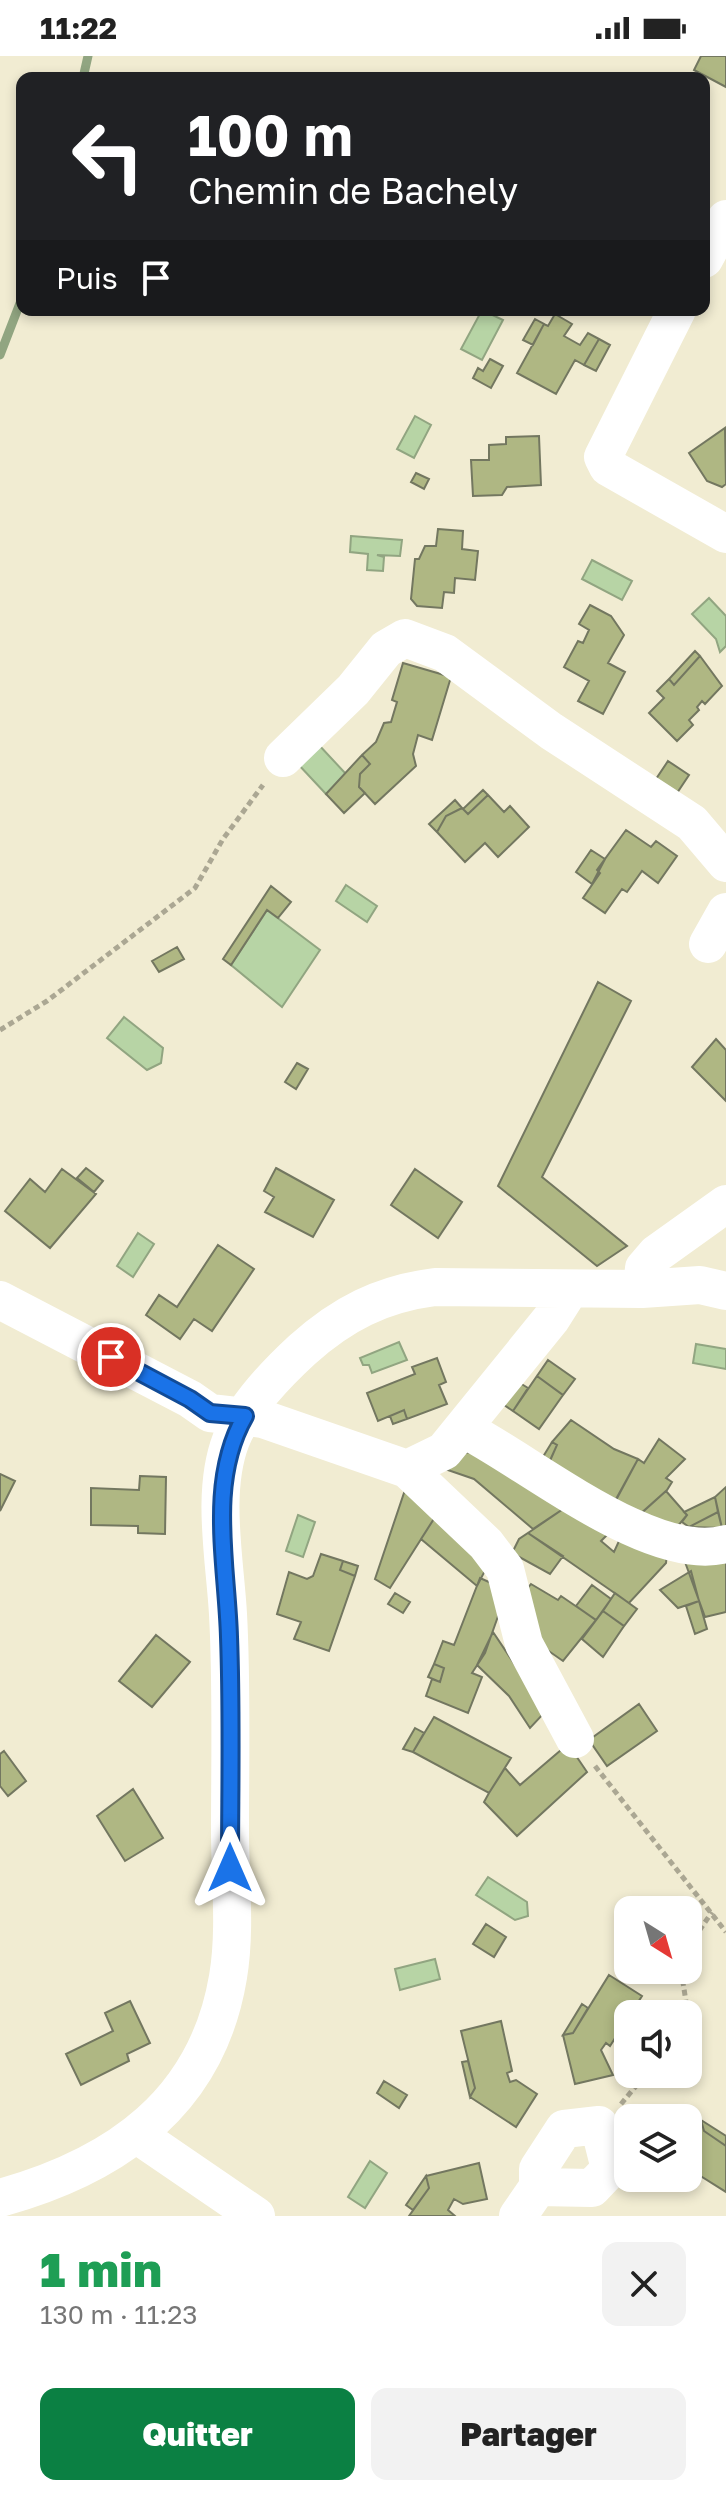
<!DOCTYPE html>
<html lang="fr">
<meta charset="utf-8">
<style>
:root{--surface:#fff;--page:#f2f2f2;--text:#222;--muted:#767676;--accent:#0b8043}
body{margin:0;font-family:"Golos Text",sans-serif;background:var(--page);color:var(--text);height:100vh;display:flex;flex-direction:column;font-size:30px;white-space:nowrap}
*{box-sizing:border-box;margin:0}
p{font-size:26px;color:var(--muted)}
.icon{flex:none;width:44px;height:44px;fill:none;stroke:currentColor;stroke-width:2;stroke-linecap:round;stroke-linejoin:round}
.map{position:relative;height:2160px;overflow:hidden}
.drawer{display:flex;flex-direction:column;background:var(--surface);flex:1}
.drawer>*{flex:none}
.hud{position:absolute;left:16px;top:16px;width:694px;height:244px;border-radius:16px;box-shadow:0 4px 12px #0003;background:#202124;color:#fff;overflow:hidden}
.needle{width:52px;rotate:143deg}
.fabs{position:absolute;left:614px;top:1840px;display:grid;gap:16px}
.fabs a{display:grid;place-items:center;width:88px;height:88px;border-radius:16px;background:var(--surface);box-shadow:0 4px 12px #0003;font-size:40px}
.pin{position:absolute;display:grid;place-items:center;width:68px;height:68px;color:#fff;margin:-34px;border:4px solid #fff;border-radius:50%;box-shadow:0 2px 8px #0007}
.me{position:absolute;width:88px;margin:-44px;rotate:0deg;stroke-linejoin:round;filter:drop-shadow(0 0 6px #0008)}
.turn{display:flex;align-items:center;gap:28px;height:168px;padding:0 40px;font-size:36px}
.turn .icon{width:104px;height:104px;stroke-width:2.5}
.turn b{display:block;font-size:56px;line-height:68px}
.then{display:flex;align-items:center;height:76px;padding:0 40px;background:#0003;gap:16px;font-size:30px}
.round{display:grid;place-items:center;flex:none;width:84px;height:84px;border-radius:16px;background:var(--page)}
.headline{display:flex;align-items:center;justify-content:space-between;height:136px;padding:0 40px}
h1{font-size:48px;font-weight:800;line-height:60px;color:#1e9e55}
.action{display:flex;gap:16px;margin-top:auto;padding:16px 40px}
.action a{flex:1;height:92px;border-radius:16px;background:var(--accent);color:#fff;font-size:32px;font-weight:800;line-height:92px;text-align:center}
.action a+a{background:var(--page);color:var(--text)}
.status{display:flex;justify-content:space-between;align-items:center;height:56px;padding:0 40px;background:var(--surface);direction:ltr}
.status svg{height:22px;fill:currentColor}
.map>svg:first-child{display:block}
.water{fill:#b7d4a5;stroke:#91a581;stroke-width:2}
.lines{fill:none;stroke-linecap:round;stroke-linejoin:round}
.stream{stroke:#91a581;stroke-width:9}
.building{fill:#afb783;stroke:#737760;stroke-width:2}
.path{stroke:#aba793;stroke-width:5;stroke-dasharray:6 4;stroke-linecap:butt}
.minor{stroke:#fff;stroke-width:38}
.route-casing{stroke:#114b97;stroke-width:20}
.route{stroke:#1a73e8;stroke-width:14}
</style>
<div class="status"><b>11:22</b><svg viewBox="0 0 49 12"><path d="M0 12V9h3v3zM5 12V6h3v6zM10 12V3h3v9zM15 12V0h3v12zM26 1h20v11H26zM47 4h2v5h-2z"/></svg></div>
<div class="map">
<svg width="726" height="2160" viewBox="0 0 726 2160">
<rect width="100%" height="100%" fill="#f1ecd2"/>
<path class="water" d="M482,254L503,264L482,304L461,293Z
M415,360L431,369L414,402L397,393Z
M351,480L402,484L400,500L377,499L384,501L383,515L367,514L368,498L350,496Z
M592,504L632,525L622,544L582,523Z
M709,542L726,560V590L720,596L716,583L692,558Z
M318,688L346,718L326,738L297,707Z
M346,829L377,850L367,866L336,845Z
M267,854L320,894L282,951L231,909Z
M124,961L163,992L161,1007L147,1014L107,982Z
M138,1177L154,1188L133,1221L117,1210Z
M399,1286L407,1304L372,1317L369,1309H363L360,1302Z
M696,1288L726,1293V1313L693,1307Z
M298,1459L315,1466L303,1501L286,1495Z
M488,1821L527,1846L528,1860L515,1864L476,1839Z
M435,1903L440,1923L400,1934L395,1913Z
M370,2105L387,2117L365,2152L348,2141Z"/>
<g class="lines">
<path class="stream" d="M83,22L88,0
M0,299L22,242"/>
</g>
<path class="building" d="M701,0H726V31L694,14Z
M555,258L572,268L564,280L580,289L588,277L599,283L584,309L575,304L556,338L517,317L544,268L548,270Z
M535,263L544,268L533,289L523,284Z
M599,283L610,289L596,315L584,309Z
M490,303L503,310L491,332L473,322L478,312L483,315Z
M725,372L726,428L722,431L707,425L689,397Z
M539,380L541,429L507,431L502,439L473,440L471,404H489V389L506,388V381Z
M416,417L429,423L424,433L411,426Z
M438,473L463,475L462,493L478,495L475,524L455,522L454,537L444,536L442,552L417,550L411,543L415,503H419L425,490H436Z
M590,549L611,560L624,579L608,607L625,616L603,658L578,645L589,625L564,611L578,585L583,587L589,574L579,568Z
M695,595L700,600L674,629L669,623Z
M700,600L722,630L705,648L702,645L697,651L699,654L689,664L693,669L677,685L649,657L664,642L657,635L669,623L674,629Z
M403,607L451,621L432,684L418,679L413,698L416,710L375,748L359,731L360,718L370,708L362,699L376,686L384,667L391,666L397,646L392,644Z
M362,699L370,708L360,718L359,731L365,737L344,757L326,738Z
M668,705L689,719L673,743L652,729Z
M483,734L488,739L468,758L463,753Z
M488,739L504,756L510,750L529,771L498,801L485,787L465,806L437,776L446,760L462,752L468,758Z
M455,744L462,752L446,760L437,776L429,768Z
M626,774L651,791L656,785L677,800L658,827L642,815L627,836L622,833L605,857L583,842L600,817L597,814Z
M591,794L605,803L592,828L576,816Z
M271,830L291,846L278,862L267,854L231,909L223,903Z
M177,891L184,903L159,916L152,905Z
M598,926L631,945L542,1121L627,1190L597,1210L498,1130Z
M716,983L726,994V1045L692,1011Z
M297,1007L308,1013L296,1033L285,1026Z
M86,1112L103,1125L94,1136L77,1122Z
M276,1112L334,1144L313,1181L265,1156L274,1141L264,1135Z
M62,1113L96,1138L50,1192L5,1155L30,1123L45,1136Z
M415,1113L462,1146L438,1182L391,1149Z
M218,1189L254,1213L212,1275L194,1263L180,1283L146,1259L159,1239L177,1251Z
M437,1302L446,1326L439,1329L447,1348L407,1363L404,1354L378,1365L367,1337L415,1318L412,1311Z
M548,1304L575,1323L563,1339L537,1320Z
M537,1320L563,1339L539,1373L513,1355Z
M515,1324L528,1332L513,1355L501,1347Z
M404,1354L407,1363L393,1368L390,1360Z
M571,1364L614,1393L638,1403L610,1454L547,1411L557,1389L552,1386Z
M659,1383L685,1403L666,1422L672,1426L667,1434L639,1459L615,1446L638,1403L644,1407Z
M552,1386L557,1389L546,1414L538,1409Z
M477,1396L569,1449L533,1473L474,1423L439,1411L461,1397Z
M0,1418L15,1425L0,1455Z
M140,1420L166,1421L165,1478L138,1477V1470L91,1469V1432L139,1434Z
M406,1431L437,1458L390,1532L375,1523Z
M726,1431V1470L722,1472L715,1441Z
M666,1435L687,1459L672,1477L635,1463Z
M715,1441L718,1456L689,1471L682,1466L687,1459L684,1456Z
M569,1449L607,1479L601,1485L614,1496L625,1472L667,1497L666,1507L629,1547L528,1477Z
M718,1456L722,1472L689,1471Z
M437,1458L489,1507L477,1530L421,1483Z
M528,1477L563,1500L550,1518L512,1497L519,1483Z
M726,1495V1556L705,1561L685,1506Z
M321,1498L343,1505L340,1514L355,1520L329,1595L294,1583L301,1566L277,1558L289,1516L307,1523L313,1520Z
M343,1505L358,1510L355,1520L340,1514Z
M691,1515L699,1545L678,1552L660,1534Z
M480,1522L500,1531L502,1549L485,1597L472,1617L482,1621L468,1657L426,1640L432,1623L440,1626L444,1612L434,1608L443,1585L454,1589Z
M531,1528L558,1544L561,1540L596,1564L563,1605L530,1582L520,1542Z
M592,1529L611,1543L596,1564L576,1550Z
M395,1537L410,1546L403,1557L388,1548Z
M615,1537L637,1553L624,1570L603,1555Z
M699,1545L707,1573L695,1578L686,1550Z
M603,1555L624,1570L603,1601L582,1583Z
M493,1576L546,1655L530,1672L509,1640L477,1609Z
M156,1579L190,1606L152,1651L119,1625Z
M434,1608L444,1612L440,1626L428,1621Z
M639,1648L657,1675L607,1710L589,1684Z
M434,1661L511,1702L489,1737L413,1696Z
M415,1672L424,1677L413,1696L403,1693Z
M568,1688L587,1716L517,1780L484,1746L489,1737L505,1712L520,1729Z
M4,1695L26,1725L8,1740L0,1730V1698Z
M133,1733L163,1782L125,1805L97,1760Z
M486,1868L506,1881L494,1901L473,1888Z
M609,1919L642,1940L610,1990L606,1987L601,1994L613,2019L575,2028L563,1979L573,1977Z
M130,1945L150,1987L127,1998L129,2005L81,2029L66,1998L113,1975L105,1957Z
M582,1948L588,1952L573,1977L563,1979Z
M501,1965L512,2015L507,2017L510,2026L516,2024L537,2038L516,2071L470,2041L475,2032L461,1975Z
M468,2005L475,2032L470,2041L462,2006Z
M384,2025L407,2039L399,2052L377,2037Z
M701,2064L704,2075L726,2090V2136L691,2114L694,2109L688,2106V2067Z
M701,2064L726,2080V2090L704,2075Z
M479,2107L487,2143L463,2148L454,2143L448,2154L455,2160H409L429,2132L426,2120Z
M426,2120L429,2132L413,2154L406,2149Z"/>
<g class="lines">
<path class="path" d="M0,974L47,945L195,832L223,783L263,729
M595,1710L726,1876
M688,1891L712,1856
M681,1914L687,1952L684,1958
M621,2048L646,2018"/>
<path class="minor" d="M704,203L726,163
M677,254L603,401L608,411L726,478
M283,702L353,634L386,593L405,582L445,597L551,675L692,767L726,807
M708,888L726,856
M642,1233L644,1212L656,1198L726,1148
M0,1244L190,1343L210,1357L263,1363L407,1413L486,1488L505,1513L524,1588L575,1683
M464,1373C529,1406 653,1509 726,1488
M407,1413L444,1395L551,1263L570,1233
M139,2080L256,2160
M0,2142C116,2110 207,2047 228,1921C236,1874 230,1823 230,1776C230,1704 232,1630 228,1558C225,1504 211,1436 231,1384C244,1351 276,1318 302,1294C342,1258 381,1238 435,1231L642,1233L700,1229L726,1235
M518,2160L538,2131V2113L564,2073L599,2069L610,2113L592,2132L538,2131"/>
</g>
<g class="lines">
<defs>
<path id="route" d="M111,1301L190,1343L210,1357L245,1360C207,1426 227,1508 229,1581C232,1658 230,1735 230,1812"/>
</defs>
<use href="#route" class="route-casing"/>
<use href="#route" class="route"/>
</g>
</svg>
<div class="fabs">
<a><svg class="needle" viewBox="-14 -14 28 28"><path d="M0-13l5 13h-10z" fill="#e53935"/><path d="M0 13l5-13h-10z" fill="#767676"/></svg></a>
<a><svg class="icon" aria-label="sound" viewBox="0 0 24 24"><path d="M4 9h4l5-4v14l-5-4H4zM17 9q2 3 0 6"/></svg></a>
<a><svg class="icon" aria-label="layers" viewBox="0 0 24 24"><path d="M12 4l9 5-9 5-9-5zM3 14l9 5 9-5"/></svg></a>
</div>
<div class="pin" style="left:111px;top:1301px;background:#d93025"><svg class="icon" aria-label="arrive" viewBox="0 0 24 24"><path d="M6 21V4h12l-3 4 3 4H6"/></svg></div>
<svg class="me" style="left:230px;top:1812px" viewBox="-20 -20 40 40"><path d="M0-17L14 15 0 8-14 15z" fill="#1a73e8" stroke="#fff" stroke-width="4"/></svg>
<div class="hud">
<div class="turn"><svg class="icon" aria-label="left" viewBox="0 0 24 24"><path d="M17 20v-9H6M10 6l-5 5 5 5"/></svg><div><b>100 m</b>Chemin de Bachely</div></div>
<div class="then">Puis<svg class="icon" aria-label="arrive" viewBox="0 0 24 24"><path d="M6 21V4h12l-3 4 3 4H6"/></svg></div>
</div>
</div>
<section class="drawer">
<div class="headline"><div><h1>1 min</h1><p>130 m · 11:23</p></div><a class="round"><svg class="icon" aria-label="close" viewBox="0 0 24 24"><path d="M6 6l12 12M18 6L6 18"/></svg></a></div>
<div class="action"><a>Quitter</a><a>Partager</a></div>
</section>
